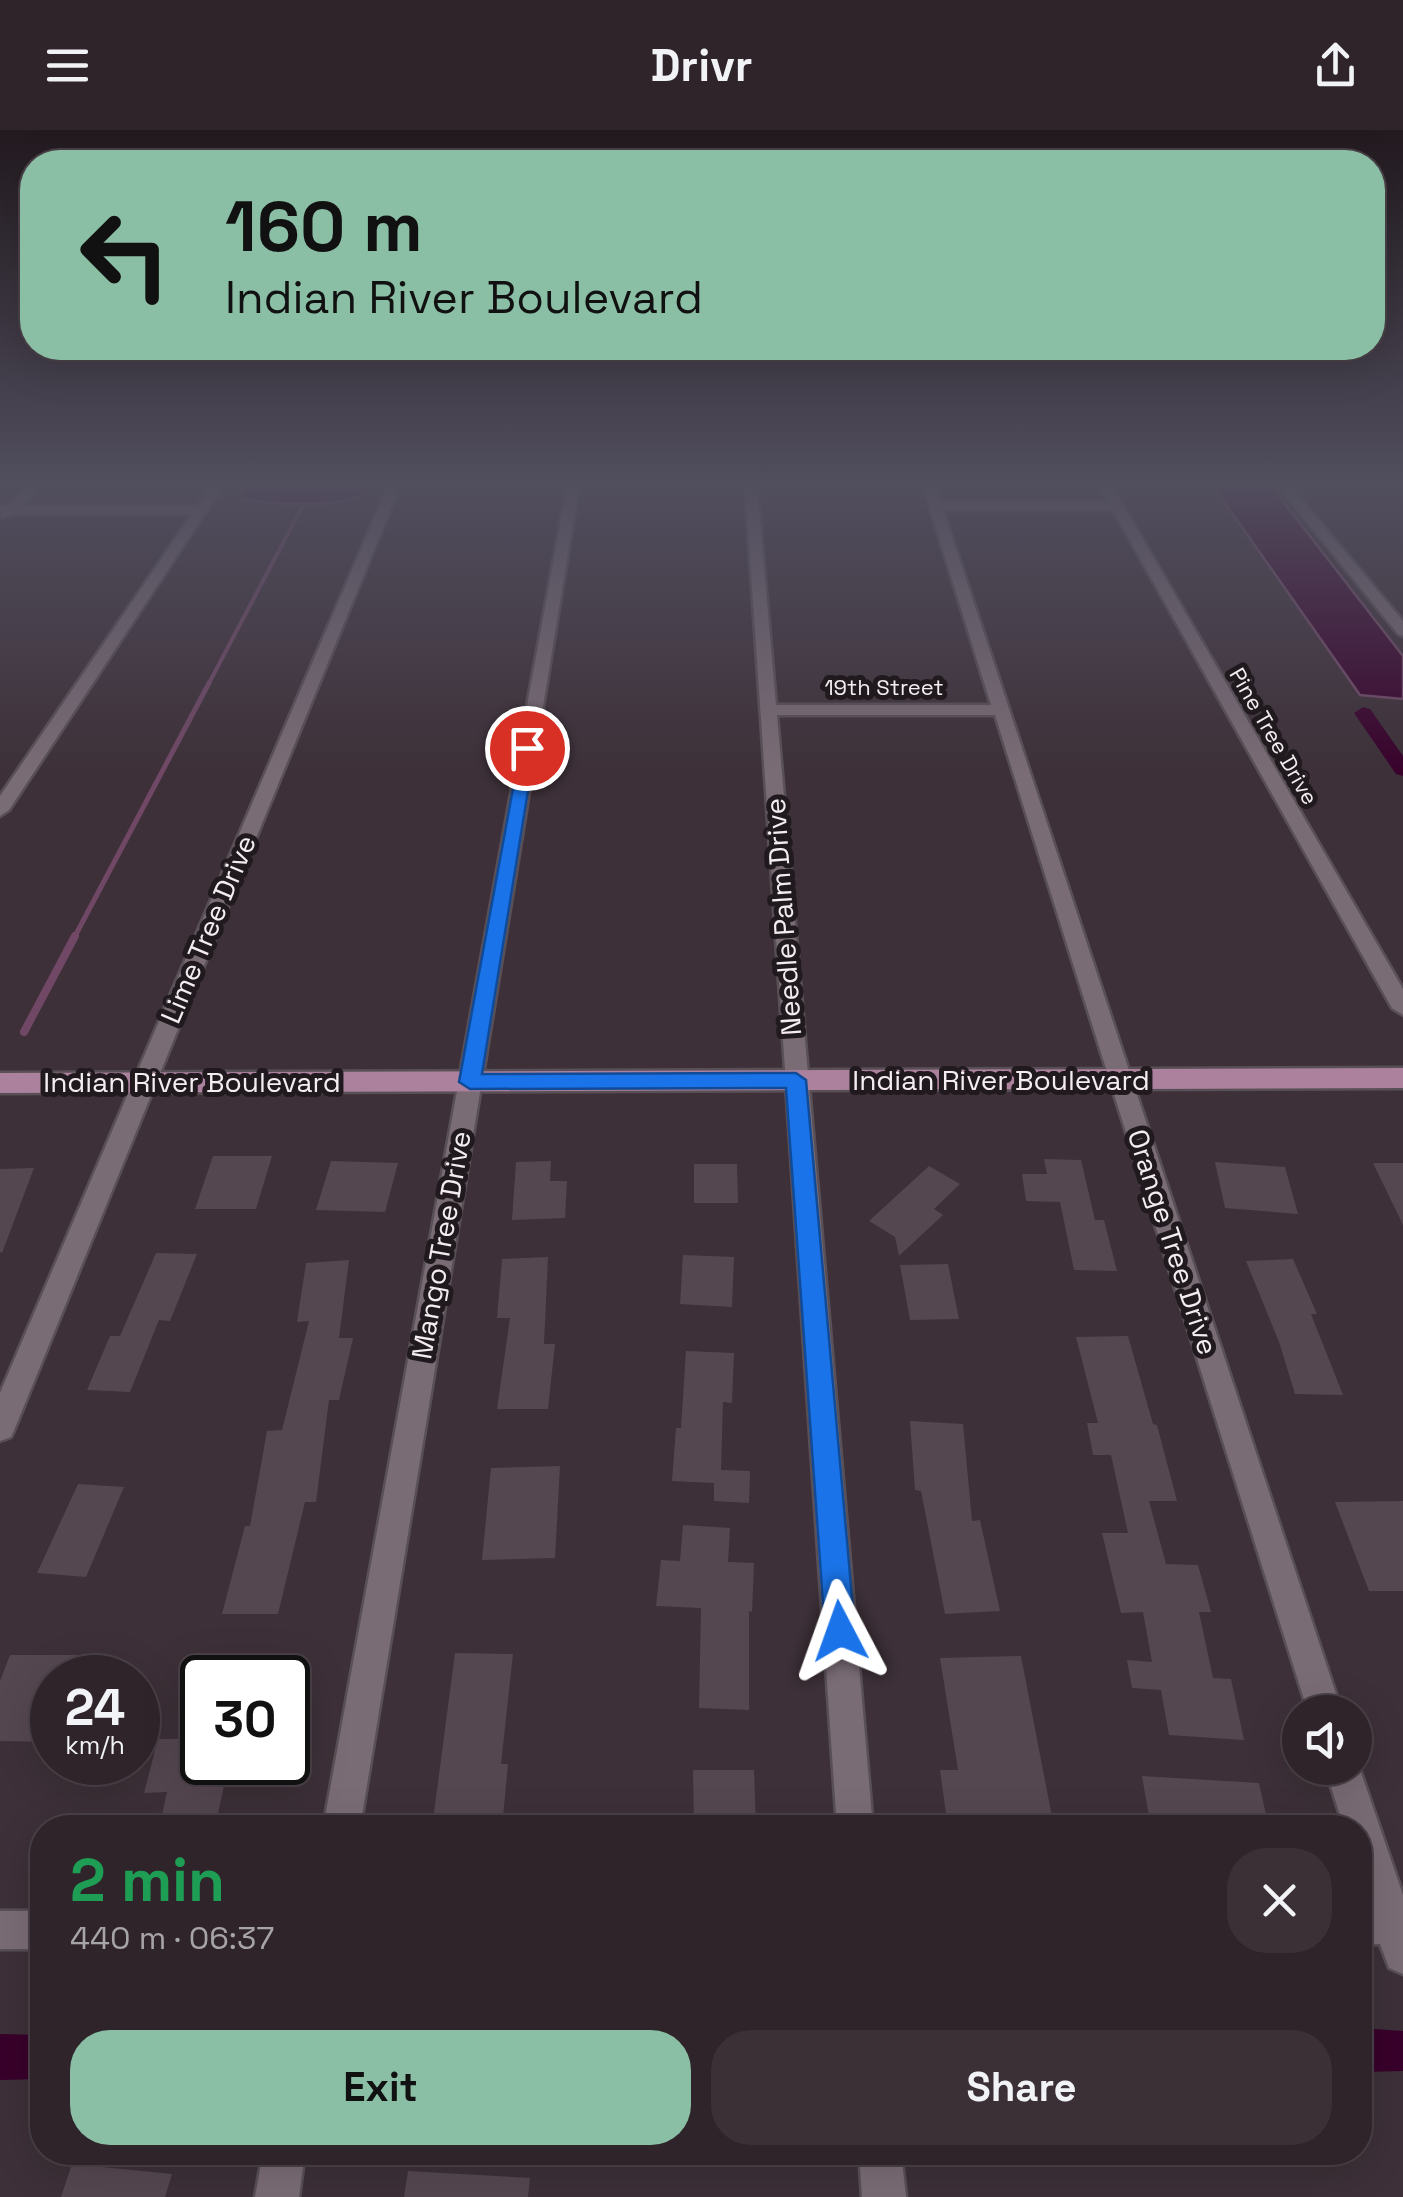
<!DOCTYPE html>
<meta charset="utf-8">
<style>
:root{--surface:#2e242a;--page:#3a3036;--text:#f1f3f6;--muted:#a7a4a8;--line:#494147;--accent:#8abfa5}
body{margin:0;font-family:"Space Grotesk",sans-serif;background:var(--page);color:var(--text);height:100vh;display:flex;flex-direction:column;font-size:38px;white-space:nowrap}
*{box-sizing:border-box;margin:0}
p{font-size:32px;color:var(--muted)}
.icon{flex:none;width:55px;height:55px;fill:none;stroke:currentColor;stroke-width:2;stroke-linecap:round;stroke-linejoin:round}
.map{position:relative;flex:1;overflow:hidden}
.details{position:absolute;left:30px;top:1685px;width:1342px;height:350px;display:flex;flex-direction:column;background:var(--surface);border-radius:40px;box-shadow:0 10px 40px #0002,0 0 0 2px var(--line)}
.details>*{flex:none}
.top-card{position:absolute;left:20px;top:20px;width:1365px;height:210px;border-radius:40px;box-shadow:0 10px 40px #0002,0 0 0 2px var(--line);background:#8abfa5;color:#111;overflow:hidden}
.controls{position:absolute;left:1282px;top:1565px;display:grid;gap:20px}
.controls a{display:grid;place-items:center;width:90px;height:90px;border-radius:50%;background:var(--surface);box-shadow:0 10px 40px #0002,0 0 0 2px var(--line);font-size:50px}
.speed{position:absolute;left:30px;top:1525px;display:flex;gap:20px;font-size:50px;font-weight:700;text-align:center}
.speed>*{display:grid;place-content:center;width:130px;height:130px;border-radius:50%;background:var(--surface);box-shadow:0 10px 40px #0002,0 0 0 2px var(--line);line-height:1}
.speed small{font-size:25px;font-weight:400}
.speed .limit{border:5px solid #111;border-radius:15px;background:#fff;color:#111}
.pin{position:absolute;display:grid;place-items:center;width:85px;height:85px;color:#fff;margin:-42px;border:5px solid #fff;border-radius:50%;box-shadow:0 2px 10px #0007}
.me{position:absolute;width:110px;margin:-55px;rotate:356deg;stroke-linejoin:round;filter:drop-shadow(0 0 8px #0008)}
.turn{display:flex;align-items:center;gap:35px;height:210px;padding:0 40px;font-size:45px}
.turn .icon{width:130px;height:130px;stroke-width:2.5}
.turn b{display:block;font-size:70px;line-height:85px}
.round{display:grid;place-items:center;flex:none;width:105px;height:105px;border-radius:40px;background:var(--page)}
.overview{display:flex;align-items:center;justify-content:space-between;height:170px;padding:0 40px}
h1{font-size:60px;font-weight:700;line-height:75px;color:#1e9e55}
.primary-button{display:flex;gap:20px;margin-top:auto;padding:20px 40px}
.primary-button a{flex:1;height:115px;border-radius:40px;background:var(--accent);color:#111;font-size:40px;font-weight:700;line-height:115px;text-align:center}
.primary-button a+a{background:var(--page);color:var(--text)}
header{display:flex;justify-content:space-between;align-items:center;height:130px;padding:0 40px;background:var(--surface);font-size:45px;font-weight:700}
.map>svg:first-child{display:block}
.water{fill:#38012b;stroke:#704866;stroke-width:2.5}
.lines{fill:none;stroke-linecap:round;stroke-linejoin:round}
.stream-far2{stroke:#704866;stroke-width:4}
.stream-far1{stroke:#704866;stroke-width:5}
.stream{stroke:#704866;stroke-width:8}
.canal{fill:#38012b;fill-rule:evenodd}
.building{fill:#554750}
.minor-casing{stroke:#594f56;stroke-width:5}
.major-casing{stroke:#594f56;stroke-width:5}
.minor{fill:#7a6c75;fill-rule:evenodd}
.major{fill:#ab819d;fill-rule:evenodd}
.route{fill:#1a73e8;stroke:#114b97;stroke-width:2.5}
.labels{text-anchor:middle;stroke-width:10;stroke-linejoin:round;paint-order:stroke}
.far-street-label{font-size:22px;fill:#f4ecf1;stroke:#201a1e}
.street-label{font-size:28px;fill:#f4ecf1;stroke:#201a1e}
</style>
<header><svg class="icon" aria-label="menu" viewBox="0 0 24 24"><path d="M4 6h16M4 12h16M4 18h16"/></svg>Drivr<svg class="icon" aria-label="share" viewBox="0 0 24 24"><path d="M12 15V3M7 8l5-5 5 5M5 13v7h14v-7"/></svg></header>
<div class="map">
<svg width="1403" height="2067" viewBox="0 0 1403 2067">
<rect width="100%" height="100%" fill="#3d3038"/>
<path class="water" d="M243,356H375C356,380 270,376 241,368Z
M1213,356H1271L1403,526V569L1360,565Z"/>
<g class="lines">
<path class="stream-far2" d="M208,555L303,375"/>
<path class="stream-far1" d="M74,808L209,553"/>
<path class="stream" d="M24,902L75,806"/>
<path class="canal" d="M1363,577L1370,579L1403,626V646L1396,644L1354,583Z
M1360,1898L1403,1901V1941L1360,1942Z
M0,1904L42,1905V1949L0,1950Z"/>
</g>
<path class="building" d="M213,1026H272L256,1079H195Z
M1044,1029L1081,1030L1095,1090H1104L1117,1141L1074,1140L1060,1072L1026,1071L1022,1044H1047Z
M331,1031L398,1033L385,1082L316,1080Z
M551,1031L550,1051H567L565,1088L512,1090L516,1032Z
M1215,1032L1285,1037L1298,1084L1225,1078Z
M1373,1033H1403V1095Z
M694,1034H737L738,1073H694Z
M929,1036L960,1054L934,1079L943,1085L899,1126L895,1107L869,1091Z
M34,1038L2,1123L0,1122V1039Z
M156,1123L197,1124L170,1191L159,1190L130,1262L87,1260L110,1206H120Z
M683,1125L734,1127L732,1177L680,1174Z
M548,1127L544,1214H555L548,1279H497L510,1188H497L502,1129Z
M1293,1129L1317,1184H1311L1343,1265L1295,1264L1279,1212L1246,1131Z
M349,1130L339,1208H353L339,1270H329L316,1372H305L278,1484H222L245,1396H250L267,1301L282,1300L309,1191L297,1192L306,1133Z
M948,1134L959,1189L910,1190L900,1135Z
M1128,1206L1153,1294L1157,1295L1177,1371H1149L1166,1434L1198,1435L1211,1482H1199L1213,1548L1231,1549L1244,1610L1169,1605L1161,1560L1132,1558L1127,1530L1152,1532L1143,1482L1121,1483L1102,1403H1128L1111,1325H1093L1087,1293H1098L1076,1207Z
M686,1221L734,1223L732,1273L723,1272L721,1340L750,1341L749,1373L714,1371V1353L672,1351L676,1298H681Z
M910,1291L963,1294L972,1391L980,1390L1000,1481L945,1484L921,1361L915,1360Z
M560,1336L555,1428L482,1430L491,1338Z
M78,1354L124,1357L86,1447L37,1443Z
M1403,1371V1461H1369L1335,1372Z
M683,1395L730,1398L728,1432L754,1433L752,1482L749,1481V1580L699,1578L701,1478L656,1476L661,1430L680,1431Z
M455,1523L513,1524L501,1634H508L502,1698H432Z
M10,1525H86L78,1548H52V1599L48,1612L0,1611V1551Z
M1021,1526L1052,1687H1000L1001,1698H948L940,1640H958L940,1528Z
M158,1609H202V1632H229L215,1698H159L167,1662L144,1663Z
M693,1640H754L756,1698H694Z
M1142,1646L1259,1653L1269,1698H1151Z
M72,2034L172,2044L165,2067H61Z
M408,2041L530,2048L528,2067H404Z"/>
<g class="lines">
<defs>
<path id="minor" d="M27,356H40L23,376H197L211,356H223L9,680L0,686V666L192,384H15L2,388L0,376H8Z
M388,356H400L15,1298L11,1307L0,1311V1263Z
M567,356H579L360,1698H323Z
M745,356H757L776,575H991L923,356H935L941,372H1109L1100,356H1112L1403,859V885L1392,878L1113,380H943L1342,1582H1308L995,585H777L873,1698H837Z
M1278,356H1290L1403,491V506L1398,504Z
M1355,1625L1403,1765V1844L1389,1838L1380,1814H1360V1776H1368L1360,1749V1698H1344L1325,1638H1355Z
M0,1781H42V1819H0Z
M263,2022H305L299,2067H255Z
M859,2022H901L906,2067H862Z"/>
<path id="major" d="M1403,938V958L0,963V943Z"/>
</defs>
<use href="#minor" class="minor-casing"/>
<use href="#major" class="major-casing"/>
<use href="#minor" class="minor"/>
<use href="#major" class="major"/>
</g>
<linearGradient id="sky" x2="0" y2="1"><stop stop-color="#221a1f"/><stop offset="0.55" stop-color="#514e5e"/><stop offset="1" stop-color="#514e5e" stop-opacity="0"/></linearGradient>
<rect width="1403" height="645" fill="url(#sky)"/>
<path class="route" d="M521,615L535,618L482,944L796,943L806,950L855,1501L850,1511L840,1515L829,1511L825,1501L786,958L470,959L459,952Z"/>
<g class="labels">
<g class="far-street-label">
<text x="884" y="565">19th Street</text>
<text transform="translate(1274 606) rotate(60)" y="8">Pine Tree Drive</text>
</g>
<g class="street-label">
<text transform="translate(783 787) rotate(-94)" y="10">Needle Palm Drive</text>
<text transform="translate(208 799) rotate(-67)" y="10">Lime Tree Drive</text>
<text x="1001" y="960">Indian River Boulevard</text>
<text x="192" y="962">Indian River Boulevard</text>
<text transform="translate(1173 1112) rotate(72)" y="10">Orange Tree Drive</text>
<text transform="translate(441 1115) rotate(-80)" y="10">Mango Tree Drive</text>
</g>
</g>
</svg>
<div class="controls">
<a><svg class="icon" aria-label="sound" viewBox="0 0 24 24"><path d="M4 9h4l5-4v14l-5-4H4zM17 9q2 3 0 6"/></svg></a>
</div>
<div class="speed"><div>24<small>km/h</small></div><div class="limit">30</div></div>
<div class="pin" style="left:527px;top:618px;background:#d93025"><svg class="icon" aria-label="arrive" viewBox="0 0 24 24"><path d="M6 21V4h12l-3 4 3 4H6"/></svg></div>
<svg class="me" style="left:840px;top:1501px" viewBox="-20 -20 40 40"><path d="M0-17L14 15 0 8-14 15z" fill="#1a73e8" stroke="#fff" stroke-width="4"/></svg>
<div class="top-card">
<div class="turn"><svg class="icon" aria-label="left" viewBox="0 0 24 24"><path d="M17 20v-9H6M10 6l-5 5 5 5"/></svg><div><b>160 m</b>Indian River Boulevard</div></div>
</div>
<section class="details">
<div class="overview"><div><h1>2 min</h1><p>440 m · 06:37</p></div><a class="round"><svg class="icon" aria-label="close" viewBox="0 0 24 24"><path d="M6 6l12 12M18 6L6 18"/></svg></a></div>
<div class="primary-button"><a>Exit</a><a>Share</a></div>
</section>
</div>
